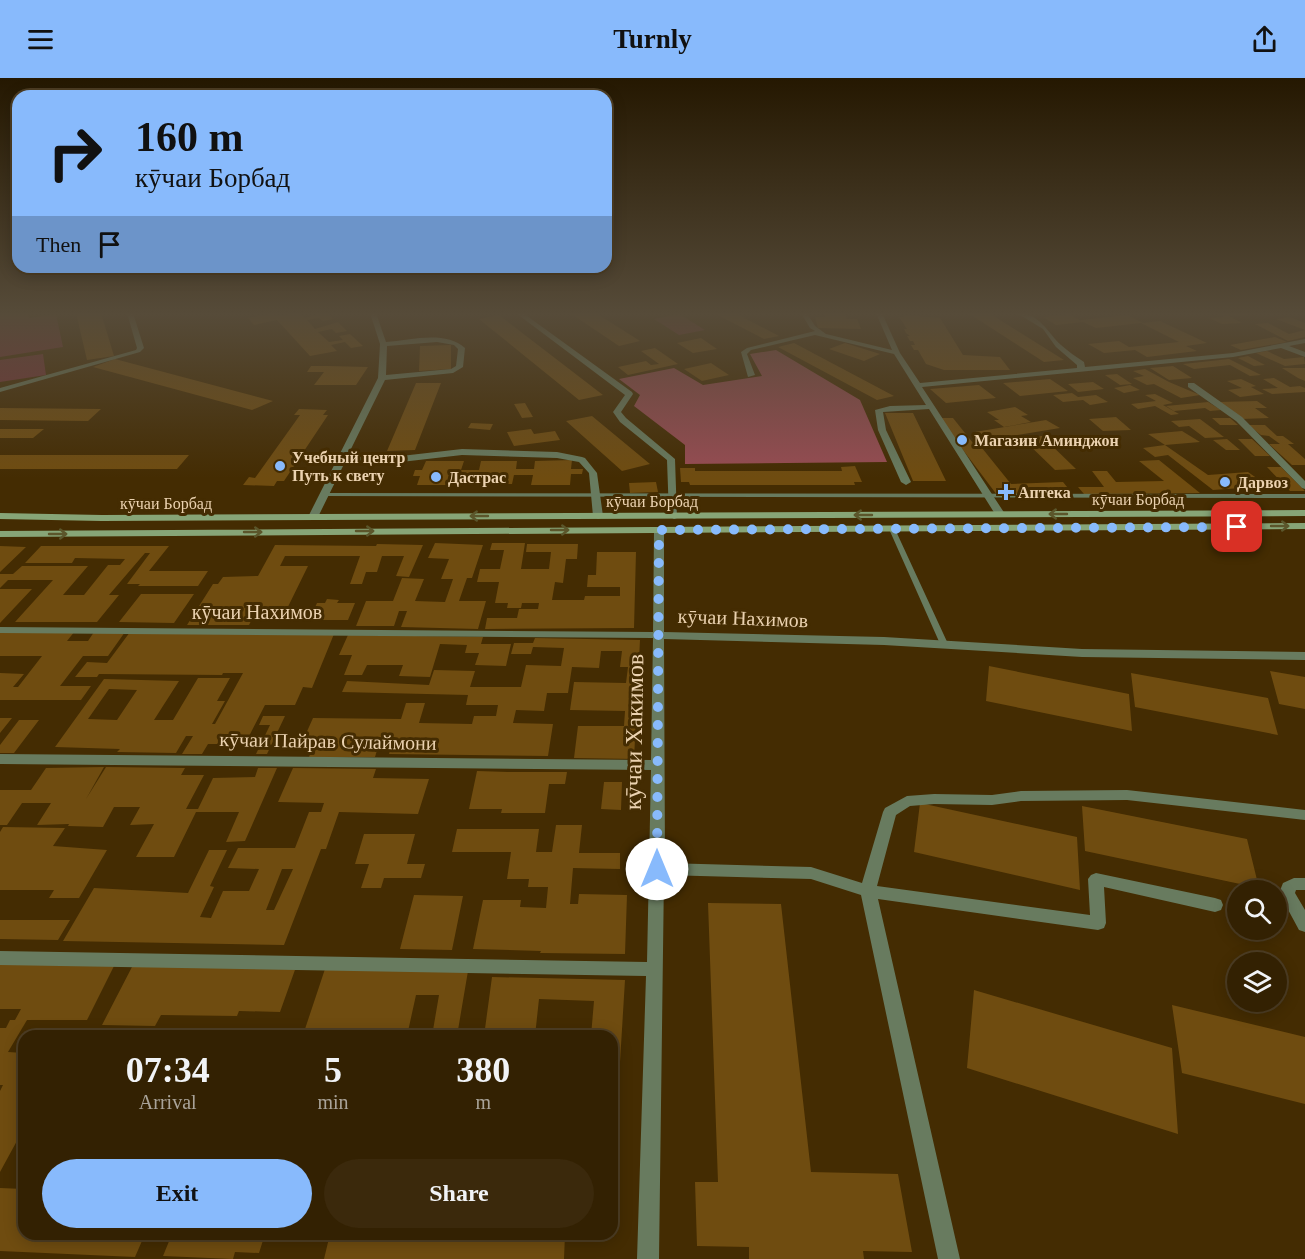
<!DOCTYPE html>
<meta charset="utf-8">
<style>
:root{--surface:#332102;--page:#3b290c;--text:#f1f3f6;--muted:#a9a399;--line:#4e3e24;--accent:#88bafc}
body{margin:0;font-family:"Times New Roman",serif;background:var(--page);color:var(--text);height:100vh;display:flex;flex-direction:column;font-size:22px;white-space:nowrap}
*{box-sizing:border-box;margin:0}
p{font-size:20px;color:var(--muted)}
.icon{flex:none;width:33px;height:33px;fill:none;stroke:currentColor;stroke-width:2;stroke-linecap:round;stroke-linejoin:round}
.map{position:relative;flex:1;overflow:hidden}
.details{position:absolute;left:18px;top:952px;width:600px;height:210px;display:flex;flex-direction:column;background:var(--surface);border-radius:18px;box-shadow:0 3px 15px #0003,0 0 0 2px var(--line)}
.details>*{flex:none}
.guide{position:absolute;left:12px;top:12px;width:600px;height:183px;border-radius:18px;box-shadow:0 3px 15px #0003,0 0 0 2px var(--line);background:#88bafc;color:#111;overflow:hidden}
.tools{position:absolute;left:1227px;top:802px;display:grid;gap:12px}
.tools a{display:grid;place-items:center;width:60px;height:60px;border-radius:50%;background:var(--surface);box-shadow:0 3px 15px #0003,0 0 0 2px var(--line);font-size:30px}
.pin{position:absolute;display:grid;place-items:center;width:51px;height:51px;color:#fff;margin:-26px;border-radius:12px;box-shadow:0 3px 9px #0006}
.me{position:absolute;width:66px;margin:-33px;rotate:0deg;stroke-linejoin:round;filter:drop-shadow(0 0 4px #0008)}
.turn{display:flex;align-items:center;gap:21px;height:126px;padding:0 24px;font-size:27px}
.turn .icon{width:78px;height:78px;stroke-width:2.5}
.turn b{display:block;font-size:42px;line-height:51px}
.then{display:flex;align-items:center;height:57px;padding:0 24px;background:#0003;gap:12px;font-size:22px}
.eta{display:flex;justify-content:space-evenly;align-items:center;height:102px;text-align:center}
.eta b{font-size:36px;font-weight:600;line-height:42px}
.action{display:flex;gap:12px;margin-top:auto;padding:12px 24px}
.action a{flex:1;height:69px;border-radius:36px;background:var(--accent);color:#111;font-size:24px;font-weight:600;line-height:69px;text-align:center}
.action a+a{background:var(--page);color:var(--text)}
header{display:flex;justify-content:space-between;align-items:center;height:78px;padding:0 24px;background:var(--accent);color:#111;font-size:27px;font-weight:600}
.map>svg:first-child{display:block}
.green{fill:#77333b}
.forest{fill:#974c53}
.building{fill:#6f4c10;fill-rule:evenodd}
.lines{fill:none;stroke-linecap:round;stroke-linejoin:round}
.service{fill:#687b5f;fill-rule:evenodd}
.minor{fill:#687b5f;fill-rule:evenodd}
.secondary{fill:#87a577;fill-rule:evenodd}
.oneway{stroke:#5b562b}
.route{stroke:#88bafc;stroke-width:10;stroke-dasharray:0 18}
.poi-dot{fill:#88bafc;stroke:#442c02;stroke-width:2}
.labels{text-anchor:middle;stroke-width:6;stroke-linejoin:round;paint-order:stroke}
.far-poi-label{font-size:16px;font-weight:bold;fill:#ebd2b0;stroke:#442c02;text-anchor:start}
.far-street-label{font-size:16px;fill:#ebd2b0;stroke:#442c02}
.street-label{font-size:20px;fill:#ebd2b0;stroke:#442c02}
.near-street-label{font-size:24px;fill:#ebd2b0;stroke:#442c02}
</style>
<header><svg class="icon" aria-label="menu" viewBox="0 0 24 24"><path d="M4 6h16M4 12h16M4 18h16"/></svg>Turnly<svg class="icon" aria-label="share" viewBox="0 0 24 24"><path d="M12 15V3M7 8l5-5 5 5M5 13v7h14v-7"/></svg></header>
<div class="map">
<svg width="1305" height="1181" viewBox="0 0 1305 1181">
<rect width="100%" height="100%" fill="#442c02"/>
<path class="green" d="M0,235H28L29,240L56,236L63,269L0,279Z
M679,236L705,252L679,257L654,241Z
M43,276L46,297L0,304V282Z"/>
<path class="forest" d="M776,272L860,322L887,384L685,386V367L634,328L640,317L619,301L674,290L703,307L762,298L750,276Z"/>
<path class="building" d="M76,235H101L114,278L87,282Z
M273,235L276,238L300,235L304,240L317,237L315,235H327L333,241L323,243L319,240L307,242L315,251L338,244L347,253L336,255L332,251L318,254L329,264L343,262L339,258L350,256L363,268L351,270L345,264L331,267L337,273L310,278L277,242L254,247L248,240Z
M570,235H596L640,263L619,268Z
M714,235H735L779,258L764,261Z
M824,235H845L847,241H857L861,251L818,250L815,239H825Z
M968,235H989L1064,282L1044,284Z
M1217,235H1248V237L1229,238L1242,245L1222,246L1209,240L1224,239Z
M1069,236L1083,244L1080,242L1127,237L1143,245L1160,243L1207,265L1186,268L1197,273L1147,279L1135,272L1104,275L1088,266L1119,263L1129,269L1179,264L1141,245L1096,250L1083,244L1056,247L1043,239Z
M499,237L603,317L579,322L479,241Z
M903,237L940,240L963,277L1000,279L1010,292H944L926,286L918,272H914L911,267H915L913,263H910L907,258H910L906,255L904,251H907L899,239H904Z
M1290,239L1305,245V252L1276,241Z
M1268,245L1289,256L1305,252V259L1288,263L1255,246Z
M1275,259L1287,264L1241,272L1230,267Z
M701,260L717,271L693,275L677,265Z
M794,265L894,318L877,322L778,269Z
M845,265L880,276L864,283L829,271Z
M451,267V291L419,293L420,268Z
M655,270L678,286L628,297L618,289L646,283L651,287L659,286L641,273Z
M1267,273L1284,281L1304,279L1305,286L1285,288L1256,275Z
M1248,278L1265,287L1254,288L1238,280Z
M115,281L273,323L252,332L93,289Z
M1229,281L1261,297L1250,298L1230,287L1194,291L1183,286Z
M711,285L729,297L702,303L684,291Z
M311,288H328L368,289L356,307H314L324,294H307Z
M1173,288L1192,300L1169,302L1150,290Z
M1282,290H1305V303L1298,300Z
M1145,291L1169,304L1200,317L1181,320L1154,306L1147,307L1133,300L1144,298L1133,293Z
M1117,296L1132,306L1120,307L1105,297Z
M1274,300L1290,309L1300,308L1305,310V314L1272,316L1262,311L1278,310L1263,301Z
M1050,301L1068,313L1020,318L1003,305Z
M1241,301L1256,308L1251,309L1264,316L1240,319L1228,312L1242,310L1227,303Z
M1093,304L1104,311L1078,314L1068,306Z
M416,305H441L415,372L387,373Z
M979,307L996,320L946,325L930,311Z
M1130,307L1140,312L1124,315L1114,310Z
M1072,315L1078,319L1096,317L1108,324L1090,327L1083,322L1063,324L1053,317Z
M1155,316L1173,325L1163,327L1179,336L1171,337L1155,328L1138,331L1131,326L1156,323L1145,317Z
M1257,323L1267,330H1255L1269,340L1241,341L1219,324Z
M1208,324L1221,332L1210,333L1205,330L1174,333L1166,328Z
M525,325L533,339L522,340L514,326Z
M1015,329L1028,337L1021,338L1031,344L1004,349L994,342H999L987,334Z
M0,330L101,331L88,343L0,342Z
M299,331L327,332L323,337H328L284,403H277L274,408L243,407L249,399L255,400L300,337H294Z
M885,335H913L946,403H913Z
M592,338L650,386L622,393L566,343Z
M1116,339L1131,352L1103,353L1089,341Z
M939,340H953L977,370H982L1011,406L1063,404L1072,415L997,417Z
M1212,340H1230L1238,347H1220Z
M1200,341L1224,359L1205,360L1189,348L1179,349L1171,343Z
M1046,342L1060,350L986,362L975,354Z
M471,345L493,346L490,352L468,350Z
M1248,347H1265L1277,358H1283L1294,366H1288L1305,381V387H1292L1269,366H1280L1269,358L1261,357Z
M0,351H44L33,360H0Z
M531,351L534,356L555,353L560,362L514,368L507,354Z
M1182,353L1200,364L1165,367L1148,356Z
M1042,358L1076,391L1055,392L1022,360Z
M1227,361L1240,372H1226L1213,362Z
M1238,361H1252L1270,378H1255Z
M1165,367L1208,397L1248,394L1268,408L1213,412L1168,377L1155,379L1143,370Z
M0,377H189L177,391H0Z
M572,382L571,391H583L582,396H571L570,407H531L533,397H514L512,406L475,407L477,397H458L455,407H417L420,398H413L415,392H422L426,383H464L461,392H479L481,383H517L516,391H534L535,383Z
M1159,382L1200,415L1084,416L1078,409H1104L1092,393H1107L1116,404L1164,403L1139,383Z
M855,388L862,404H854L855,407H690L689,404H681L680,390H695V393H842L841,389Z
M1267,389H1281L1305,413H1290Z
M656,404L658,414L630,415L629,405Z
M435,465L483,467L472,500H467L459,523H486L478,551L401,549L407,533H399L394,548H356L366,523H393L402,500L424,501L415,523L445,524L453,501H441L449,481L428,480Z
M492,465H525L521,491H549L551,474H526L527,466H578L577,481H566L563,505L555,504L552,522H584L585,518H620V509H587L588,497H596L597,474H636L634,550L485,551L487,540H517L519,531H538L539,525H522L521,530H507L508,525H495L499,504H477L480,491H500L504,472H490Z
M377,466L423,467L409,499L396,498L404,478H382L377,494H366L362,506H350L360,478H285L280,488H308L282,541H252L249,547H187L213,506H218L223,499L258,498L275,467L376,468Z
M0,468L26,469L0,494Z
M41,468H169L149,493H208L198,508H138L140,506H127L150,475H145L109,517H119L97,544H15L53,502H8L0,510V496H13L22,488H88L63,517H84L108,487H120L125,481L75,480L72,485H25Z
M0,511H32L0,545Z
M141,516H194L174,545L119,544Z
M327,521L339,522L337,525H355L348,542H309L317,525H325Z
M0,553H75L67,563H88L94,554H125L108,578H83L60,608H91L81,622H0V595L24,596L13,609H18L42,578H0Z
M130,554L334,556L312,610L303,609L295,627H265L245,666H208L202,676H182L193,658H186L176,675L117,674L120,671L55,669L104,601L179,603L154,642H173L198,600H230L217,623H225L212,646H215L243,595H223L222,597L99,596L97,599H75L87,584L107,585ZM109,611L137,612L117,642L88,641Z
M348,557L483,559L481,566H511L506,588L475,587L479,575H465L467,567L440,566L430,599L399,598L403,587H367L362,597H344L352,577H339Z
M535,560L640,562L634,681L574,680L578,648H624L625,633L570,632L574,604L626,605L628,589H620L622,573H601L599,590L572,589L568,615H547L544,633L516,632L513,645L553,646L548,678L389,676L391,669H378L375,679H309L313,669H300L313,640L401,641L406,625H425L419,645L472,646L474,638H496L498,627H466L468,617L342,614L347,603L429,607L434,592L475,593L470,609H521L526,587L561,588L564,570L533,569L531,576H511L514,565H533Z
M989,588L1129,616L1132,653L986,623Z
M1270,593L1305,599V631L1279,626Z
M1131,595L1268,620L1278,657L1135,629Z
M263,638H285L267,676H256L270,647H259Z
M0,640H12L0,655Z
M19,642H39L14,675H0V667Z
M104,689L86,721L106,689L185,690L181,697H204L186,731H198L213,700L255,699L258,690H277L245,763L226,764L239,734H196L174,779H136L154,746L130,747L140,729H114L103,749L68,748L69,746L37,747L51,725H22L7,747H0V712H31L46,690Z
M293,690L376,691L373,700L429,701L418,736L339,734L326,771H321L284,867L63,863L94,810L188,815L209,772H227L210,808L214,809L200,839L211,840L223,813H249L259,791L228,790L238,770H295L309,734H321L324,725L278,724ZM282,791H293L274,832H266Z
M477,693L508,694H567L565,706H549L545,735H501L502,731H469Z
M604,704H622L621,732L601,731Z
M920,725L1077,759L1080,812L914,774Z
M1082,728L1247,761L1259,810L1085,773Z
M556,747H582L579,775H620V791L573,790L570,826H578L579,816L627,817L625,876L540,875L541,873L473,871L483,822H521L520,829L546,830L548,809H528L529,801H507L511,774H452L457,751H539L536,774H552Z
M3,749L65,750L53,768L107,772L79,820H49L54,812H0V754Z
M364,756H415L407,786H425L421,800H384L381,810H361L369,786H355Z
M414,817L463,818L452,872L400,871Z
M708,825L781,826L811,1094L898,1096L912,1174L863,1173L864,1181H749V1169L697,1168L695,1104H718Z
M0,842H70L58,862L0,861Z
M115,886L87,942H27L8,974L24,975V1050L0,1094V1013L3,1007H0V950H6L10,942H15L21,931H0V887Z
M133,887L296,889L280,934L239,933L237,938L161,937L155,948L102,947Z
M325,891L468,893L457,958H432L439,917H416L407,958L304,954Z
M492,899L625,902L618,1017H612V958H591L594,923L539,921L535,958H484Z
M974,912L1172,970L1178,1056L967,990Z
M1172,927L1305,959V1026L1182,995Z
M282,954H304L302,958H280Z
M0,1110L24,1111V1156H145L135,1179L0,1173Z
M172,1156H265L259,1175L235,1174L233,1181L163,1178Z
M330,1156L507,1158L565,1156L564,1181H324Z"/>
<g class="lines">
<path class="service" d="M325,415L1305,416V420L323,418V416Z
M892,449L895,451L949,568L948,570H945L941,568L889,451Z"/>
<path class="minor" d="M127,235H133L144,270L140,274L0,314V310L136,272L137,270Z
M370,235H376L386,264C410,262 446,252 465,270L463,289L453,295L385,302L348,377L401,378L462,371L557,374L582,379L585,380L597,395L603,438L601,440L598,441L593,438L589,395L579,384L557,380L462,377L401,384L346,382L318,439L313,442L310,441L308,439L378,300L380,266ZM437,264L454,267L458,271L456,288L451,291L386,297L387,268Z
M516,235H523L632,314L633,316L621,334L626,340L675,381L677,440L674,441L669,438L667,382L620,344L613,334L625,317Z
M801,235H807L815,248L826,256L892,272L876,235H882L900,275L920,305L1077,290V287L1056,269L1043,251L1017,235C1040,235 1047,254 1061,267C1068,273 1076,279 1084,284L1085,289L1233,275L1305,261V265L1289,268L1305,274V279L1281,270L1233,279L922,309L1005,436L1000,439L995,436L929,331L883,334L886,352L911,404L906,407L901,404L878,352L875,332L890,328L926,327L894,276L815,257L751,272L747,276L755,297L748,299L741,274L747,270L815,253L810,250Z
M1188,305H1194L1242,339L1305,403V411L1302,410L1236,343L1188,309Z
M659,449L664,452V554L884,559L1082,571L1305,574V582L1082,579L884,567L664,561L665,785L811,789L862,805L883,734L885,730L907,718L934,716L992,717L1021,713L1127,712L1305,732V742L1127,722L1021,723L992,727L934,726L910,728L896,737L877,808L1090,837L1088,801L1091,797L1096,795L1215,820L1221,822L1223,827L1221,832L1215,834L1104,809L1106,845L1104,850L1098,852L878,821L960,1181H938L861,817L811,801L664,797L659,1181H637L646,898L0,887V873L647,884L651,692L0,686V676L651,682L653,560L0,555V549L653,554L654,452Z
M1294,800H1305V812H1296L1295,815L1305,832V854L1299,852L1279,815L1283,805Z"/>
<path class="secondary" d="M1305,432V438L102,443L0,441V435L102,437Z
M1305,445V451L0,459V453Z"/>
</g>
<defs><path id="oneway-shaft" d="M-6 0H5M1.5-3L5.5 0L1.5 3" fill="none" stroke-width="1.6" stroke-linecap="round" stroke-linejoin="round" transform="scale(1.5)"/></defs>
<g class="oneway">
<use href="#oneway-shaft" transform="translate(1058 436) rotate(180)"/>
<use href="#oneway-shaft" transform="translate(863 437) rotate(180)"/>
<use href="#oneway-shaft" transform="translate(479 438) rotate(180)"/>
<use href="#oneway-shaft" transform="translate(1280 448)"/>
<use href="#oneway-shaft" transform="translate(560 452)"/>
<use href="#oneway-shaft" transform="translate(365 453)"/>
<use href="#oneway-shaft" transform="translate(253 454)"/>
<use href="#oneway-shaft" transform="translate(58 456)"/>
</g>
<linearGradient id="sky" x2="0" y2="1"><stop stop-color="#251801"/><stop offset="0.59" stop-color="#564b39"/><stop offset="1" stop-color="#564b39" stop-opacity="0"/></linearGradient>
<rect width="1305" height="400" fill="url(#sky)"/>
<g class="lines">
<path class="route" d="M657,791L659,452L1237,449"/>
</g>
<g class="poi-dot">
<circle cx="962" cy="362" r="6"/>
<circle cx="280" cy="388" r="6"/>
<circle cx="436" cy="399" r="6"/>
<circle cx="1225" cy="404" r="6"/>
<path d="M1003 405h6v6h6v6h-6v6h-6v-6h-6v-6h6z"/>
</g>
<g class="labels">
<g class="far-poi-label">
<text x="974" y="368">Магазин Аминджон</text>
<text x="292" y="385">Учебный центр<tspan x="292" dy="18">Путь к свету</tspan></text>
<text x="448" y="405">Дастрас</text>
<text x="1237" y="410">Дарвоз</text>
<text x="1018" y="420">Аптека</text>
</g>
<g class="far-street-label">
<text x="1138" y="427">кӯчаи Борбад</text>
<text x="652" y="429">кӯчаи Борбад</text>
<text x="166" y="431">кӯчаи Борбад</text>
</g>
<g class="street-label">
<text x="257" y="541">кӯчаи Нахимов</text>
<text transform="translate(743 540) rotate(2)" y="7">кӯчаи Нахимов</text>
<text transform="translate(328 663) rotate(1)" y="7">кӯчаи Пайрав Сулаймони</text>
</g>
<g class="near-street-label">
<text transform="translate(634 654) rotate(-89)" y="8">кӯчаи Хакимов</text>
</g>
</g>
</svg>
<div class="tools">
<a><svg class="icon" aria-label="search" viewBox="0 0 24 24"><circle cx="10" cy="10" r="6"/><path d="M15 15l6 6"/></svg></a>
<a><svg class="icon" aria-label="layers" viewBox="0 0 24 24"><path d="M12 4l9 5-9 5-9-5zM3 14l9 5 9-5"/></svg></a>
</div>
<div class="pin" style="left:1237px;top:449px;background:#d93025"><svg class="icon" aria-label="arrive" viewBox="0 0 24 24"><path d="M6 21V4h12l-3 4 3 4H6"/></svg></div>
<svg class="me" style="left:657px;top:791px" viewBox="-20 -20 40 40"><circle r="19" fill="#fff"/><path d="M0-13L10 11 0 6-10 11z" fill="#88bafc"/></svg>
<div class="guide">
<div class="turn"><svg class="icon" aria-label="right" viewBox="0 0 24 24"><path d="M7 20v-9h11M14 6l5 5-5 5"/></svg><div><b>160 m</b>кӯчаи Борбад</div></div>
<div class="then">Then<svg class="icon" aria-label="arrive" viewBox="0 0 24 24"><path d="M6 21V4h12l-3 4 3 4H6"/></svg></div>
</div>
<section class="details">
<div class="eta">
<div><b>07:34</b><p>Arrival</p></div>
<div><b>5</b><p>min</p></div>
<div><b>380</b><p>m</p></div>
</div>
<div class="action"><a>Exit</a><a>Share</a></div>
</section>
</div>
